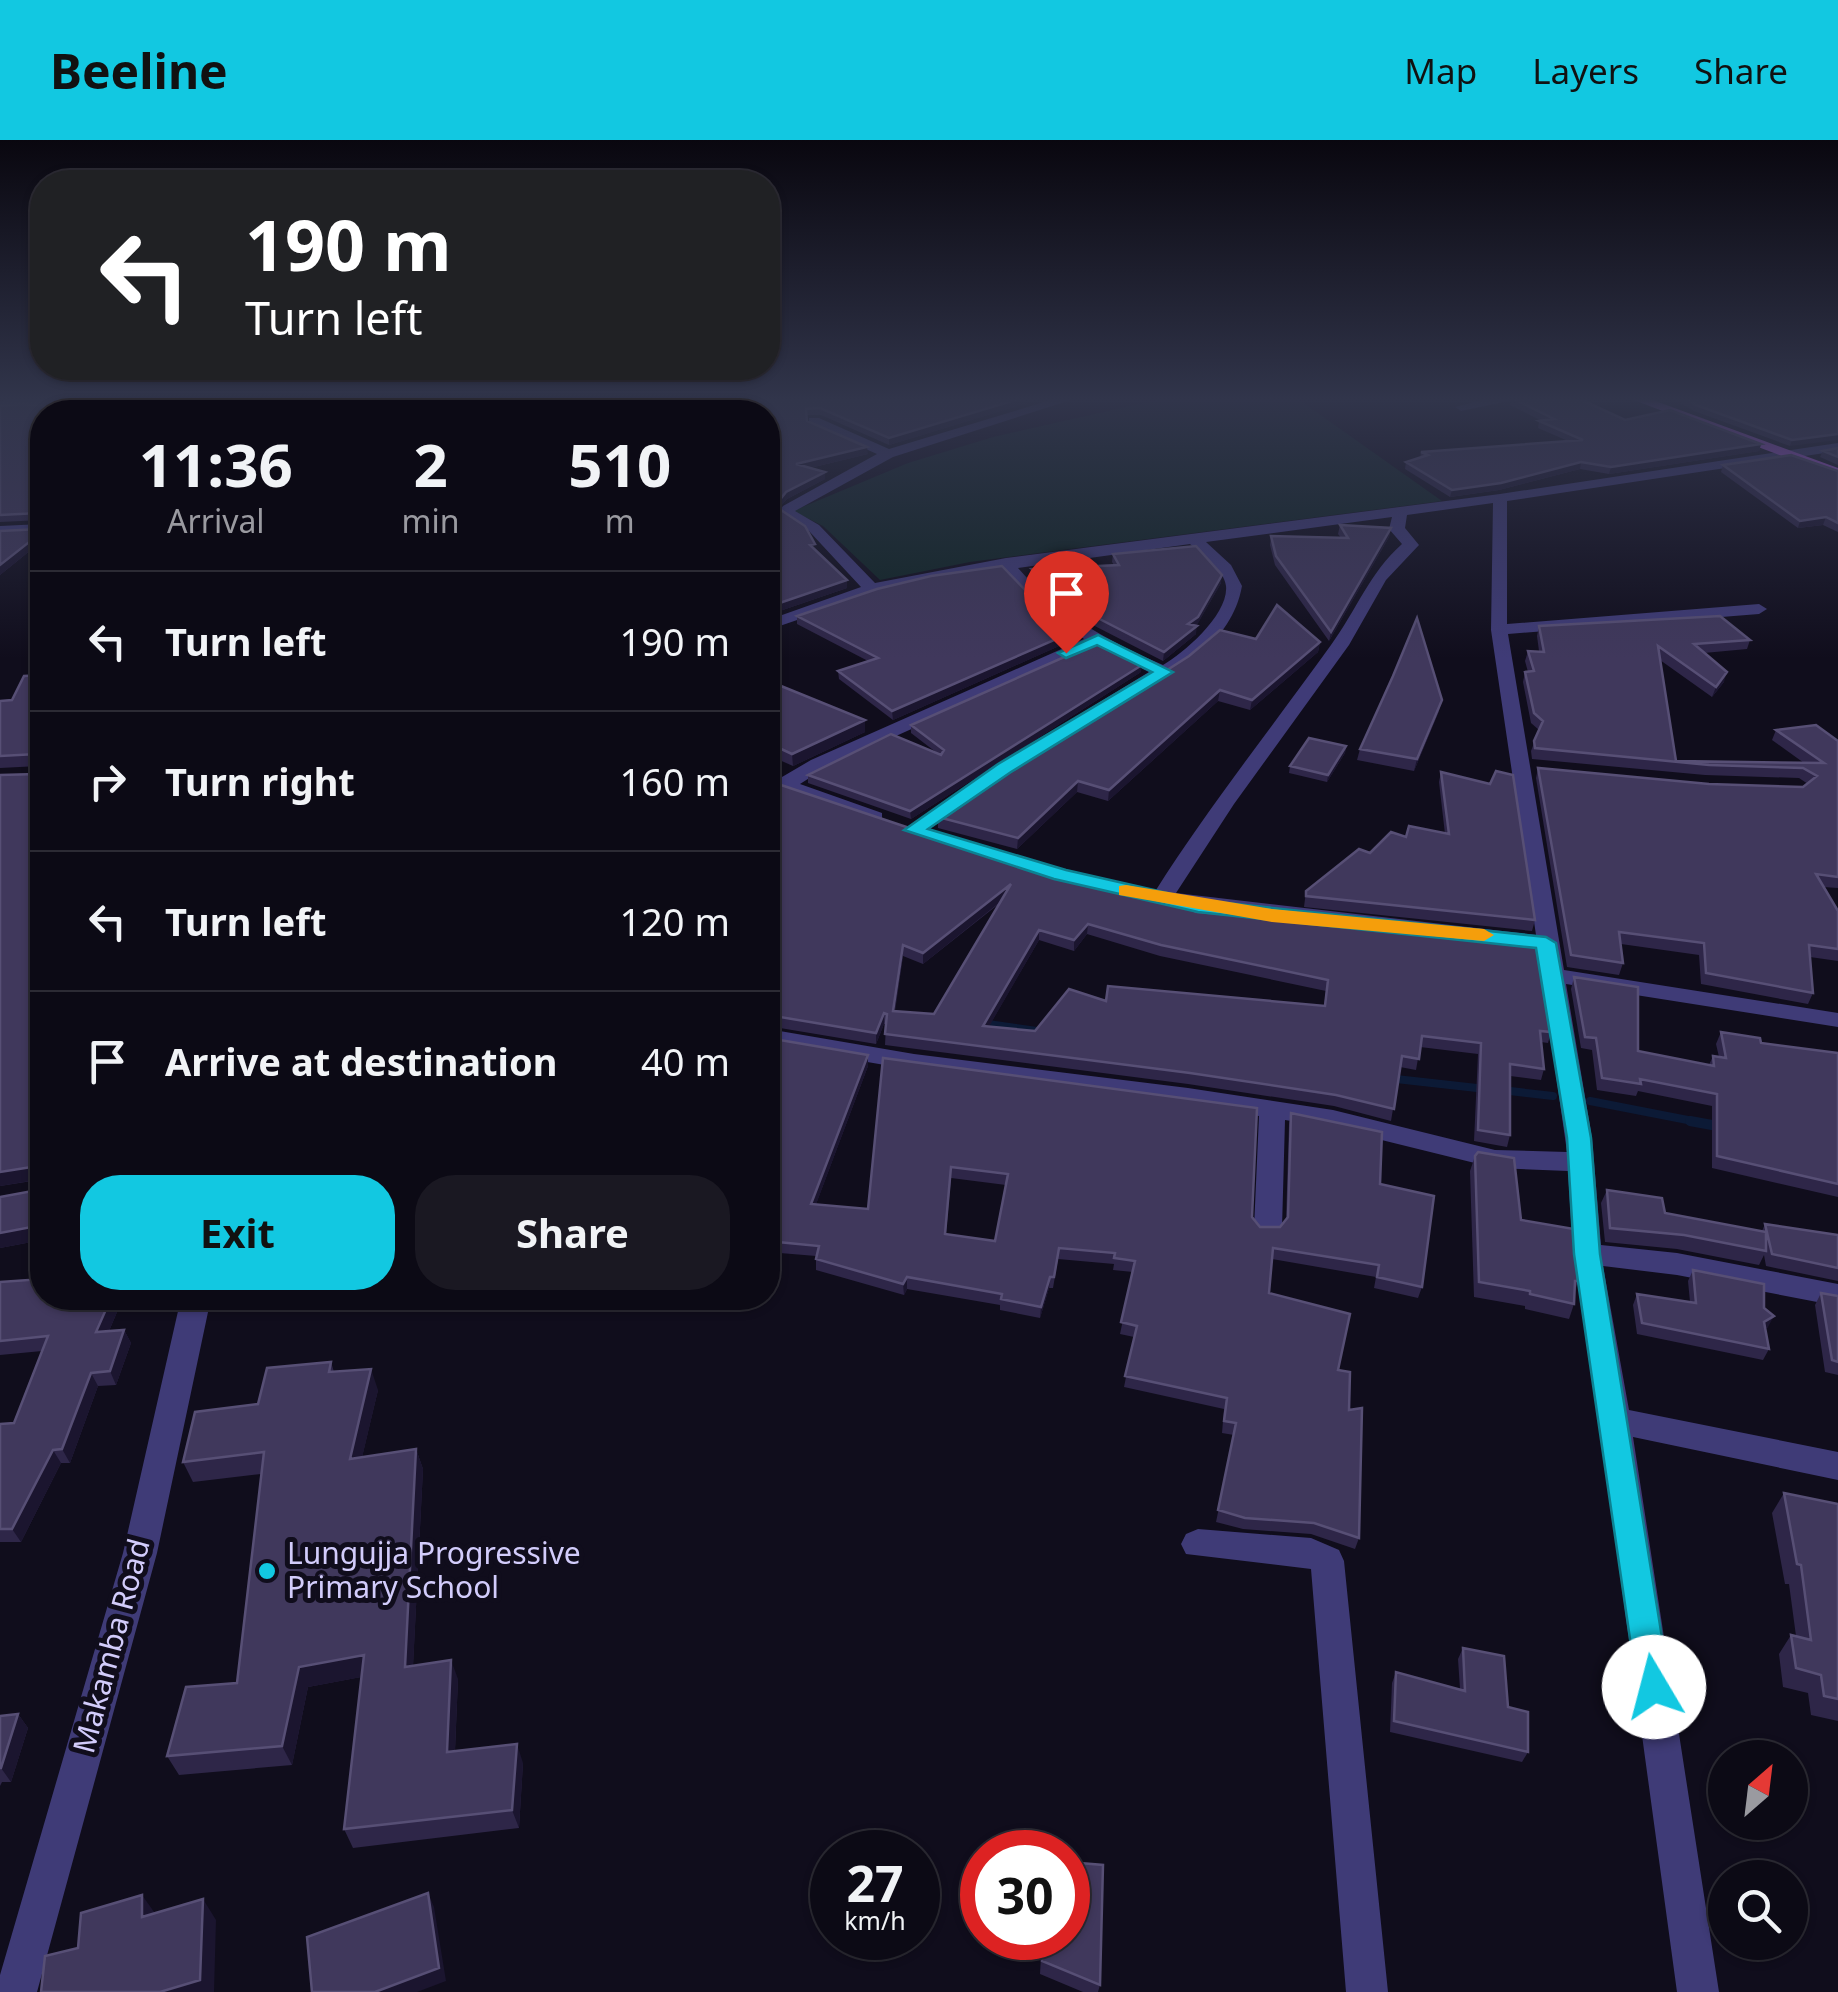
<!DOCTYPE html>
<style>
:root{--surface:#0c0a15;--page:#1a1822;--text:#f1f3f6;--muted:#9a9aa0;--line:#2c2b34;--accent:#12c8e1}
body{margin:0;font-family:"Noto Sans",sans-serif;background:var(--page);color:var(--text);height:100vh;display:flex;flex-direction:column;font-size:38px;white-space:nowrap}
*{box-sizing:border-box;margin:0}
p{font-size:32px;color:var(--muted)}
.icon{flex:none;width:55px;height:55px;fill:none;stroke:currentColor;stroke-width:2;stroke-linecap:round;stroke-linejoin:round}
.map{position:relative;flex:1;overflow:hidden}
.side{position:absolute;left:30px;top:260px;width:750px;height:910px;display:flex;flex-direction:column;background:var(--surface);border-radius:40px;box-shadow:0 2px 8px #0004,0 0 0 2px var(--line)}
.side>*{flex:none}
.banner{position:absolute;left:30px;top:30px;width:750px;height:210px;border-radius:40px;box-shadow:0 2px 8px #0004,0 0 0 2px var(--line);background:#202124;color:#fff;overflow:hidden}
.needle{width:65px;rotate:28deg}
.tools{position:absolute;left:1708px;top:1600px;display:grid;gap:20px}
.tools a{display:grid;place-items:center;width:100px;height:100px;border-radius:50%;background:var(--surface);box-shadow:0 2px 8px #0004,0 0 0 2px var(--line);font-size:50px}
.speed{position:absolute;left:810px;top:1690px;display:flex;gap:20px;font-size:50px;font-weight:700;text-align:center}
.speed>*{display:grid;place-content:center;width:130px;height:130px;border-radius:50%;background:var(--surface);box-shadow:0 2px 8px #0004,0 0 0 2px var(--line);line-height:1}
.speed small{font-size:25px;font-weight:400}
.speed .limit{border:15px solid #d22;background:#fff;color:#111}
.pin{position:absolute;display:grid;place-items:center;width:85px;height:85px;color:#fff;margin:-102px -42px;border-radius:50% 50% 50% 0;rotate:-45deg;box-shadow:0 0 10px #0007}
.pin .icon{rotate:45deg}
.me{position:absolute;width:110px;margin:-55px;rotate:352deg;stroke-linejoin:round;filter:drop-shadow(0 0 8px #0008)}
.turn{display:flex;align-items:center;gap:35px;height:210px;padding:0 50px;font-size:45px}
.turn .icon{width:130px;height:130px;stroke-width:2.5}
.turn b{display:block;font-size:70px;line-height:85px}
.eta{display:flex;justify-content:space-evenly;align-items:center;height:170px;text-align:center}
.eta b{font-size:60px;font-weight:700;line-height:70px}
.primary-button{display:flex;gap:20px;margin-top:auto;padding:20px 50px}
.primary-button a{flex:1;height:115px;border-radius:40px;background:var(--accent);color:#111;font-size:40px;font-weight:700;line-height:115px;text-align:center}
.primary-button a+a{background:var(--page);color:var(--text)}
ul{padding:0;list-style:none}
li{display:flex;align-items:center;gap:30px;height:140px;padding:0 50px;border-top:2px solid var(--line)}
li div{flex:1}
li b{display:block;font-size:38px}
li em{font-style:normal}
header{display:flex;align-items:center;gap:60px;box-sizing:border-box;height:140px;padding:0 50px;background:var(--accent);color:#111}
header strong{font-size:48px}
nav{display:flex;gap:55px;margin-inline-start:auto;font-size:35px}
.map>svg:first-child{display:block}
.green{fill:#102525}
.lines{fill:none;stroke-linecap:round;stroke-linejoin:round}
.stream-far1{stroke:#0c1a36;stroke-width:8}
.stream{stroke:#0c1a36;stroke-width:10}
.minor{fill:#3f3b77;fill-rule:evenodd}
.major{fill:#bd5cf2;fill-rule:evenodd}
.wall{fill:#2e2648;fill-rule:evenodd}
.shaded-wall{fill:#1b152f}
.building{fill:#40385c;stroke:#574f75;stroke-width:2.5;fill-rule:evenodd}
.route{fill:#12c8e1;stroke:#0c8292;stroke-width:2.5}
.slow{fill:#f59e0b}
.poi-dot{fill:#12c8e1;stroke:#100d1c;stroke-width:4}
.labels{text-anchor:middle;stroke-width:10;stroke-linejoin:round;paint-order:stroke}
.near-poi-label{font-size:30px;fill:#d2ccfb;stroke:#100d1c;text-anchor:start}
.near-street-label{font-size:30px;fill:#d2ccfb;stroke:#100d1c}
</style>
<header>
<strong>Beeline</strong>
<nav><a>Map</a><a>Layers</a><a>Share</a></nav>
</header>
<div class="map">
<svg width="1838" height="1852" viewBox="0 0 1838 1852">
<rect width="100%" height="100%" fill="#100d1c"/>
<path class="green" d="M1161,259H1298L1442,361L970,422L880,440L823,386L793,371L908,323L993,297Z"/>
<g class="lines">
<path class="stream-far1" d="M981,883L1044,892
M1387,938L1486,949
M1501,950L1553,956
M1590,961L1703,983"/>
<path class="stream" d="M1690,981L1723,987"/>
<path class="minor" d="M10,259H40L96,272C63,274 33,261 0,270V262Z
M372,259H384L380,272H368Z
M1054,259H1074L893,317L795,371L819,385L875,443L1006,418L1500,354L1838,303V311L1507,361V484L1759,464L1767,469L1759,474L1508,494L1564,830L1838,873V887L1566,844L1592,998L1601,1105L1677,1113L1838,1144V1166L1677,1135L1603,1126L1629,1270L1838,1312V1340L1633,1297L1719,1852H1677L1599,1280L1573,1114L1568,1031L1495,1028L1333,988L1285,980L1282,1088L1278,1095H1258L1254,1088L1259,976L914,930L768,905V889L914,914L1188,948L1333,970L1495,1010L1567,1012L1538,809L1263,779L1162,765L1095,749L1084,743L1095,737L1156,750C1210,665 1273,586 1331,505C1356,471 1370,432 1402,404L1389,389L1392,377L1206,402L1231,425L1242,446C1231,505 1180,527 1134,554L920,695H906L903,691L1013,615L1149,532L1096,506L825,628L800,644L882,673V681H868L768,645V633L782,637L811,620L1084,499L1033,461L1003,430L930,440L876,453L768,490V480L861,447L809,391L779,372L783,366L877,314L809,284V278H819L889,309ZM1493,363L1491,490L1536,795L1176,753L1234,664L1349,505L1386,440L1419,405L1405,388L1407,375ZM1190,404C1202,415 1224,429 1226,446C1229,474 1184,513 1163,525C1109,502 1057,473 1018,428Z
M1486,259H1518L1461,271L1455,267Z
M42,384V393L0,396V386Z
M181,1158H211L157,1413L37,1852H0V1835L123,1413Z
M1198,1389L1311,1398L1339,1410L1344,1421L1388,1852H1346L1311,1429L1186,1414L1181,1404L1186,1394Z"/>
<path class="major" d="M1631,259H1650L1838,328V337Z"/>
</g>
<path class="wall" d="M58,259H366L367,269L381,268L384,259H410V272H293L300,262L250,263L240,272H42V401L0,435V391L40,389L42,380L0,382V266L22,264L82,269L92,267ZM42,335V342L33,340V338Z
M1040,259L889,305L821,275H807V281L868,314L810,328L825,332V339L787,359L779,368L847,448L768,475V272H422Z
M1511,259H1580L1625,280L1761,304L1759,311L1609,334L1580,329L1499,350L1450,357L1405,329L1406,322L1420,318L1421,312L1568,301L1538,288L1539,281H1542L1510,265Z
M1672,259H1838L1790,306L1694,271Z
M1838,308V325L1820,317L1823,311Z
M1723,325L1838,331V392L1823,385L1798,388L1721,332Z
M1340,385L1391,388L1389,397L1329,501L1275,425L1270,405L1271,396L1341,398L1338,394Z
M1113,414L1221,443L1196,486V494L1163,521L1087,482L1031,437L1032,429L1114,425L1112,422Z
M1031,456L1077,498L893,580L839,539L838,531L868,521L797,484V476Z
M1539,486L1750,500L1747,509L1704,513L1724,542L1712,557L1660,520L1676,621L1804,623L1772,600L1776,590L1838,601V748L1823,747L1838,771V821L1810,817L1813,853L1808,864L1701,844L1699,815L1621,804L1623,823L1619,835L1567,827L1536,638L1538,628L1709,644L1803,647L1808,644L1799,638L1705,635L1532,619L1531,611L1539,590L1531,583L1523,542L1525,532H1528L1525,521L1528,511H1539L1537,496Z
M1256,499L1320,502L1318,512L1250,570L1218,561L1108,661L1077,652L1017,709L938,688V677Z
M1141,532L911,679L808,643V635L937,613L911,593V585Z
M42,535V1100L0,1108V1057L38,1050V1040L0,1046L39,626L0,628V561L12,560Z
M768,553L865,592L793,626L768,615Z
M1439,571L1414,631L1357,620L1360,609Z
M1346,606L1345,613L1327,642L1289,633L1290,626Z
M1441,632L1535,780L1532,791L1304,767L1306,751L1370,713L1406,697L1445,694L1439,642Z
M768,652L1196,772L1281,779L1282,776L1551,892L1548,903L1541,902L1544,929L1541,940L1510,936V995L1507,1007L1474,1001L1478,914L1420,907L1416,930L1400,927L1391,981L1334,966L1188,944L885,905L886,884H884L876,904L768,886ZM1000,763L934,874L895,871L903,816L923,824ZM1087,794L1160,816L1326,851L1324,866L1106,861L1035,891L989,886L1039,800L1074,811Z
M1574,837L1638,911L1709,925L1713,916L1719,917L1716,904L1721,892L1761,903L1838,913V1057L1712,1028V966L1638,951L1636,956L1597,950L1592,910L1581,908L1571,849Z
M768,898L868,926L816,1064L868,1069L883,918L1252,1077L1260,1087H1280L1286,1080L1289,984L1291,973L1380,1044L1422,1147L1418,1158L1374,1148L1376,1137L1272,1119L1269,1153L1338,1230L1349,1270L1359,1398L1355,1409L1311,1394L1243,1389L1216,1382L1234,1295L1222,1293L1224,1269L1124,1247L1134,1197L1120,1194L1133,1132L1113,1130L1114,1124L1058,1119L1053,1148H1049L1040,1178L1000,1170V1165L907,1149L904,1155L816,1130V1116L768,1112ZM951,1038L1006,1045L995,1101L946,1094Z
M1475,1016L1521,1080L1578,1141L1575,1151L1574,1164L1569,1179L1525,1169V1166L1474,1157L1470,1031Z
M1607,1050L1665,1073L1762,1091L1765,1084L1838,1095V1141L1766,1126L1764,1115L1759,1125L1677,1109L1605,1102L1601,1063Z
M1693,1130L1764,1168L1768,1187L1765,1189L1769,1209L1763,1220L1637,1194L1633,1165L1637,1154L1690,1162L1688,1141Z
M0,1142L123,1158L109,1191L124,1190L131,1203L116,1245L98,1246L70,1323H61L21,1402H0V1284L14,1283L42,1211L0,1215Z
M1821,1153L1838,1156V1235L1825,1232L1815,1165Z
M248,1158H286L283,1162Z
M331,1222L334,1232L378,1250L362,1317L416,1309L423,1329L413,1526L458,1539L455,1611L523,1623L519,1688L353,1708L344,1689L361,1537L308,1547L292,1625L179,1635L167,1616L237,1543L261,1334L193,1342L183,1322L258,1264Z
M1784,1353L1838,1364V1581L1811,1575L1808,1553L1783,1547L1779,1514L1791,1495L1796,1496L1789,1444H1785L1772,1373Z
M1463,1508L1508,1567L1528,1612L1522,1622L1390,1592L1392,1543L1396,1532L1460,1549L1458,1519Z
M18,1574L28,1588L11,1642H2L0,1646V1576Z
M1042,1798H1068L1100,1845L1098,1852H1083L1040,1834Z"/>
<path class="shaded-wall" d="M246,259H249L250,263L240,272H232Z
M1019,259H1040L889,305V298Z
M1838,294V300L1790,306L1792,300Z
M1761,304L1759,311L1609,334L1611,327Z
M867,307L868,314L797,331L796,324Z
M1581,322L1580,329L1499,350L1450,357L1452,350Z
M42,328V335L33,338L34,347L31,331Z
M825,332V339L787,359L775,373V366L786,352Z
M1826,377L1823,385L1798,388L1800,381Z
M1391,388L1389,397L1329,501L1331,492Z
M42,392V401L0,435V425Z
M1222,435L1221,443L1197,485L1187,492L1188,484Z
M847,440V448L768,475V467Z
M42,449V457L35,458L32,450Z
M1197,486L1196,494L1163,521L1164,512Z
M1077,490V498L893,580L892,571Z
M1320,502L1318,512L1250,570L1252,560Z
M1142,525L1141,532L911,679L910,671Z
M1727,532L1724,542L1712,557L1716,547Z
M1220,550L1218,561L1108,661L1109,650Z
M1442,560L1439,571L1414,631L1417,619Z
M865,580V592L793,626L792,614Z
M1346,606L1345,613L1327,642L1328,635Z
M1078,641L1077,652L1017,709L1018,698Z
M1011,744L1010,754L923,824V813Z
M1088,784L1087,794L1074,811V800Z
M1039,790V800L983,897V886Z
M903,805V816L893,882V871Z
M884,873V884L876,904V893Z
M868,915V926L812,1075L811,1064Z
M38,1026L42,1039L0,1046V1032Z
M40,1064H42V1100L0,1108V1093Z
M907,1137V1149L904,1155L903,1144Z
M1050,1137L1049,1148L1040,1178L1041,1167Z
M111,1158H123L103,1205L96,1192Z
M1774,1176L1768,1187L1759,1193L1764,1182Z
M124,1190L131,1203L116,1245L110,1231Z
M371,1229L378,1250L357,1339L350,1319Z
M91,1233L98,1246L70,1323L62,1309Z
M416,1309L423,1329L412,1546L405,1527Z
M53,1310L61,1323L21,1402L12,1389Z
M364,1515L372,1535L308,1547L292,1625L282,1606L299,1527Z
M451,1520L458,1539L454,1631L447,1612Z
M18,1574L28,1588L11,1642L1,1628Z
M517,1604L523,1623L519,1688L512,1670Z
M428,1753L434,1767L446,1841L417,1852H375Z
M142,1755L157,1776L142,1777Z
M203,1759L216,1780L214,1852H160Z"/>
<path class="building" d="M84,259H246L232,272H42V376L39,373L0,375V266L22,264L82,269L98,266L95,262ZM42,328V342L31,340V331Z
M302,259H365L363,264L367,269L381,268L384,259H409L408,272H293Z
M523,259H1019L889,298L820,268L806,269L807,281L867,307L796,324L825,332L786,352L775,366L805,386L815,404L810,405L847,440L768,467V272H422Z
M1514,259H1580L1625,280L1670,270L1761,304L1611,327L1581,322L1501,343L1452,350L1406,322L1428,315L1421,312L1583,300L1539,281L1554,279Z
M1686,259H1838V294L1792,300L1696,265Z
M1838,308V317L1823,311Z
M1791,315L1838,331V383L1826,377L1800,381L1723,325Z
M42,379V392L0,425V391L40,389Z
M1340,385L1391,388L1331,492L1276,416L1271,396L1348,398Z
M1196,406L1222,435L1198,477L1188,484L1197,486L1164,512L1088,473L1032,429L1119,425L1113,414Z
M1002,426L1031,456L1077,490L892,571L838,531L878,518L797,476L877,449L931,436Z
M42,431V449L32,450Z
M1277,465L1320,502L1252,560L1220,550L1109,650L1078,641L1018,698L938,677L1189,516L1220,490L1256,499Z
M1720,476L1750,500L1694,504L1727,532L1716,547L1658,506L1676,621L1824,623L1776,590L1816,585L1838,601V737L1816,734L1838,771V809L1809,805L1813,853L1706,833L1704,803L1619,792L1623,823L1571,815L1538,628L1709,644L1803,647L1817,636L1803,628L1709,625L1535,608L1534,601L1543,581L1534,573L1525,532L1534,531L1528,511L1544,512L1539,486Z
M1417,478L1442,560L1417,619L1360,609L1393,536Z
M1096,503L1142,525L910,671L808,635L891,594L941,615L944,610L911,585Z
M42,535V1064H40L37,1086L0,1093V1057L38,1050V1026L0,1032V635L37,634L41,618L37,614L0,616V561L12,560L24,536Z
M781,546L865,580L792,614L768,603V553Z
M1309,598L1346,606L1328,635L1290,626Z
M1496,631L1513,635L1535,780L1306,756V751L1359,709L1370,713L1391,692L1406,697L1409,686L1449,694L1441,632L1490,644Z
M781,645L996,717L1197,769L1196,772L1282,779V776L1538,802L1551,892L1540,891L1544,929L1510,924V995L1478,990L1481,903L1422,896L1419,919L1402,916L1394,969L1336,955L1190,933L885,894L887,874L884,873L876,893L768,875V652ZM1011,744L934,874L893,871L903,805L923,813ZM1088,784L1161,805L1328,840L1325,866L1108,846L1106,861L1069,849L1035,891L983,886L1039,790L1074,800Z
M1574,837L1638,847V911L1714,926L1713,916L1726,918L1721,892L1760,898L1761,903L1838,913V1044L1717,1016V954L1640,939L1641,944L1602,938L1596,898L1585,897Z
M768,898L868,915L811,1064L868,1069L883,918L1257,968L1252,1077L1260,1087H1280L1288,1077L1291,973L1382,992L1380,1044L1434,1056L1422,1147L1377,1137L1379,1125L1273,1108L1269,1153L1350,1174L1338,1230L1350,1232L1349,1270L1362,1268L1359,1398L1314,1383L1245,1378L1218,1370L1236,1283L1224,1281L1227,1258L1125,1236L1137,1186L1121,1182L1135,1121L1114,1118L1115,1113L1059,1108L1054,1137H1050L1041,1167L1001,1159L1002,1154L907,1137L903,1144L816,1119L819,1106L768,1101ZM951,1027L1008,1034L995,1101L945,1094Z
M1478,1012L1514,1018L1521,1080L1574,1089L1578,1141H1575L1574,1164L1530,1154V1151L1479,1142L1475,1016Z
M1607,1050L1662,1058L1665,1073L1766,1092V1111L1684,1095L1610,1088Z
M1765,1084L1838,1095V1128L1772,1114Z
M1693,1130L1764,1144V1168L1774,1176L1764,1182L1769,1209L1642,1183L1637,1154L1696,1163Z
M42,1139V1158H111L96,1192L124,1190L110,1231L91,1233L62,1309L53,1310L12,1389H0V1284L14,1283L48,1196L0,1201V1142Z
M1821,1153L1838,1156V1222L1832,1220Z
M331,1222L329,1232L371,1229L350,1319L416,1309L405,1527L451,1520L447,1612L517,1604L512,1670L344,1689L364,1515L299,1527L282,1606L167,1616L186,1547L237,1543L264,1312L183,1322L195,1272L258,1264L267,1228Z
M1784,1353L1838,1364V1559L1824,1556L1821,1535L1796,1528L1791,1495L1811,1500L1801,1425L1797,1424Z
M1463,1508L1504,1516L1508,1567L1528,1572V1612L1394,1581L1396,1532L1465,1551Z
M18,1574L1,1628H0V1576Z
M1068,1722L1103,1725L1100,1845L1042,1821L1043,1798H1068Z
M428,1753L439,1828L375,1852H312L307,1797Z
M142,1755V1777L203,1759L200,1840L160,1852H41L45,1816L78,1808L81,1773Z"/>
<linearGradient id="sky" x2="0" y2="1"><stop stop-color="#09070f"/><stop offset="0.5" stop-color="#31354b"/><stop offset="1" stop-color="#31354b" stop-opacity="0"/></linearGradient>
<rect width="1838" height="519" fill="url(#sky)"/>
<path class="route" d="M1098,495L1173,532L1011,632L928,689L1066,730L1198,760L1546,797L1556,803L1591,998L1600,1114L1670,1547L1666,1558L1654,1563L1642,1558L1637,1547L1574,1114L1567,998L1536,808L1198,772L1054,739L904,690L998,624L1152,532L1097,505L1066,518L1058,513Z"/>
<path class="slow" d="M1126,745L1272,769L1484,789L1494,795L1484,801L1272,782L1119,755V746Z"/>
<circle class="poi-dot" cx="267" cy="1431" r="10"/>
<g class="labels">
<g class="near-poi-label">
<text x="287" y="1424">Lungujja Progressive<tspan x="287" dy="34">Primary School</tspan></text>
</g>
<g class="near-street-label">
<text transform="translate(112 1506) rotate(-75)" y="10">Makamba Road</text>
</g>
</g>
</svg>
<div class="tools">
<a><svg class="needle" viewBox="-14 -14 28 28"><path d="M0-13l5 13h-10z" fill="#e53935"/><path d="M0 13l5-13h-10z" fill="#9a9aa0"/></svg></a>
<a><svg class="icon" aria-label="search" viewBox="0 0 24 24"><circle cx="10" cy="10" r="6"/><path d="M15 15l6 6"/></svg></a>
</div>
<div class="speed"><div>27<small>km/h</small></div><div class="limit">30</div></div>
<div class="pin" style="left:1066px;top:513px;background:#d93025"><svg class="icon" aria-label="arrive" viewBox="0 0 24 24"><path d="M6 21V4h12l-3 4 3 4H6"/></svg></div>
<svg class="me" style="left:1654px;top:1547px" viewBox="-20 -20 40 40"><circle r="19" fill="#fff"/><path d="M0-13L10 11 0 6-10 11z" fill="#12c8e1"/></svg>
<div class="banner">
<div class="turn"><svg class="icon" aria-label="left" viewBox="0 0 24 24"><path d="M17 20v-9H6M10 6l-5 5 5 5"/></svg><div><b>190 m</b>Turn left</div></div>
</div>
<section class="side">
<div class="eta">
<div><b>11:36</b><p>Arrival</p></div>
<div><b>2</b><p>min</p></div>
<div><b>510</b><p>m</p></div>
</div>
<ul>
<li><svg class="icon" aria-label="left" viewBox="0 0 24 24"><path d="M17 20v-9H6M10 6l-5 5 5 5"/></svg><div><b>Turn left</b></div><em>190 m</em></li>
<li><svg class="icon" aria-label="right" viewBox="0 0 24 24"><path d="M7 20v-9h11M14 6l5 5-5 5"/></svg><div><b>Turn right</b></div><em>160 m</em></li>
<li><svg class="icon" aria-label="left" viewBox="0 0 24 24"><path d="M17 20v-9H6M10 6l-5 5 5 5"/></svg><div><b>Turn left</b></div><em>120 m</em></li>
<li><svg class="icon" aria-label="arrive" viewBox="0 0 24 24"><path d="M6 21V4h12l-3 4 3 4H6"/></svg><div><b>Arrive at destination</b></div><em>40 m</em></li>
</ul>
<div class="primary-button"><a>Exit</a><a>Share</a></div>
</section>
</div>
